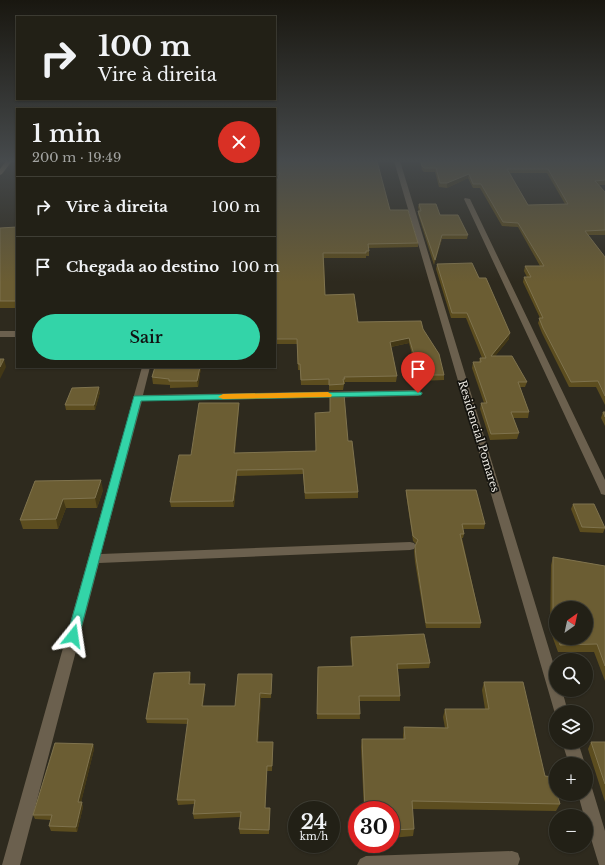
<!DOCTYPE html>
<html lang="pt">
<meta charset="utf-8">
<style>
:root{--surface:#222016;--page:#2a281f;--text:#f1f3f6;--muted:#a2a3a1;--line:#3f3e35;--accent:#33d4a8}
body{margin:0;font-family:"Libre Baskerville",serif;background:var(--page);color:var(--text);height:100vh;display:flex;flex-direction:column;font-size:15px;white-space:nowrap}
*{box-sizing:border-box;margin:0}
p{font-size:13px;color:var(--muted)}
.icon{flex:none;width:22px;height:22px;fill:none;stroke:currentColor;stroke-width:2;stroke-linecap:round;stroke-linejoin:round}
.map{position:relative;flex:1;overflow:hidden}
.drawer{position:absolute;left:16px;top:108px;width:260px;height:260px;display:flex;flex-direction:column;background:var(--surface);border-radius:0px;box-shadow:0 1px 3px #0004,0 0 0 1px var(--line)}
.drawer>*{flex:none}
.hud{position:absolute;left:16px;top:16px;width:260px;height:84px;border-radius:0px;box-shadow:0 1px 3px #0004,0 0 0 1px var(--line);background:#222016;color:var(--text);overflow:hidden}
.needle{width:26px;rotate:33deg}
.fabs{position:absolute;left:549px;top:601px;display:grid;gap:8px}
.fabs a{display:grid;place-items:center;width:44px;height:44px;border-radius:50%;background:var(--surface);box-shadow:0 1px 3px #0004,0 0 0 1px var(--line);font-size:20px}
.speed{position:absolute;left:288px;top:801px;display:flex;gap:8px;font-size:20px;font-weight:700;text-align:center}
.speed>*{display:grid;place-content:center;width:52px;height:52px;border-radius:50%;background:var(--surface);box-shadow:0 1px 3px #0004,0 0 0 1px var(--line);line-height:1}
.speed small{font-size:10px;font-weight:400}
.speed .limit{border:6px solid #d22;background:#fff;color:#111}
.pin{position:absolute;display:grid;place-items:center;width:34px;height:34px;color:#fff;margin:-41px -17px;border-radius:50% 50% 50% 0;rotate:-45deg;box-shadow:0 0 4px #0007}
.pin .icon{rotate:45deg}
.me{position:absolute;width:44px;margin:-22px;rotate:15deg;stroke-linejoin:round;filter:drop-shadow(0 0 3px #0008)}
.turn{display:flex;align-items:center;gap:14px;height:84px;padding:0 16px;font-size:18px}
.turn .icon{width:52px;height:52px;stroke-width:2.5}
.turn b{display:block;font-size:28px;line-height:34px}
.round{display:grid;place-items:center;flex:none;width:42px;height:42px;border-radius:21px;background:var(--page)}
.summary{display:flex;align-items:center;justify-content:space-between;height:68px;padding:0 16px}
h1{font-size:24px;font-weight:600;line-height:30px}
.primary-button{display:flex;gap:8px;margin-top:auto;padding:8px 16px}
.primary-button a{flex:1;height:46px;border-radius:24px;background:var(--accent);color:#111;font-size:16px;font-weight:600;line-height:46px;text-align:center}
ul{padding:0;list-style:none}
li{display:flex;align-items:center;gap:12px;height:60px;padding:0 16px;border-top:1px solid var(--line)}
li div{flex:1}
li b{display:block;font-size:15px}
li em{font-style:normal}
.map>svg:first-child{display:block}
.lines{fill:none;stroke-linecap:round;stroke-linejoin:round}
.street{fill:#6b604e;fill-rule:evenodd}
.secondary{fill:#907d61;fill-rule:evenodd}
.wall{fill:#5c4d1f;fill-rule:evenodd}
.shaded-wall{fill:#433816}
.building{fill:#6b5d33;stroke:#7f734e;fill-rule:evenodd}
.route{fill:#33d4a8;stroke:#218a6d}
.slow{fill:#f59e0b}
.labels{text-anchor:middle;stroke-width:3.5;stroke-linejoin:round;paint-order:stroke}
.street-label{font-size:11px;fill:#eae7e0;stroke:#14130e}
</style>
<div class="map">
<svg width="605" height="865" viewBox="0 0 605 865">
<rect width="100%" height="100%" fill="#2e2a1e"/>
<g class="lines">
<path class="street" d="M394,161H400L556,672V690H562L568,712H556V717Z
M465,198L470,199L605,480V495L601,494L600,491L464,199Z
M0,331H17V337H0Z
M142,367H150L143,395L418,390L423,393L418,396L142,401L101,554L410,542L414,543L416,546L414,549L410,550L99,563L20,865H2Z
M562,742H578L585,764H569Z
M586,786L592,788L605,831V865H599L586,822V816H584L578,794H586Z
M512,851L518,853L520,859L518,865H357L360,859L366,856Z"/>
<path class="secondary" d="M6,161H12L2,174L0,175V169Z"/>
</g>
<path class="wall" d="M275,161L390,210L418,243V247L369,248V256H366V258H324L325,295L358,322L423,329L444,375V380L419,381L409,343L391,347L397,376L396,382H345V384H344L343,390H329V385H301L300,370H298L297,344H275V186L279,177H275Z
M420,161H605V185H599L605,192V235H588L605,257V405L596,387H569L542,333L538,323L540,318L523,282L524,277H527L524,271L525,266H540L518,227L502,226L480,188H473L468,178L447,188L439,187L435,172H424L422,170ZM510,173H547L565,204L528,205Z
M419,204L440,215L468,235L467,239H442L434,265L418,214V211H419L418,207Z
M17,227V308H0V228Z
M437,264L479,278L509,339L495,356L527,382L525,387H520L529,412L528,418H513L519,433L517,439L490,440L480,409L481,403H484L472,368L473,362H479L480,358H482L466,318H451L436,269Z
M155,367H201L198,387L170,388V385L153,384L152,377Z
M100,392L95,410H66L65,405Z
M330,394L348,441L358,492V498L305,499L303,474L237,476L234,507H171L170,502L191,455L239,403V408L235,453L315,451L330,412Z
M603,412H605V426L601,418Z
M35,481L103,490L97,508H66L58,529H23L20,520Z
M406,490L485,524L484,529H463L464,534L463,538H462L481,623L480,628H426L415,562L414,551L415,546L416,544L413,541L406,494Z
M573,504L605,528L603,533L580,532L571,509Z
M553,557L605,566V681L594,652H558L550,630L551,565ZM556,608L586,638H556Z
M351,637L430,663L429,668L398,669L400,696V701H359L360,719H317L318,667L352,666L350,642Z
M191,677L190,684H205V689L203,706H235L272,679L271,698H261L258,742H273L272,771H267L265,808H270L269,834H240L239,829L240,817L194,819L193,814L194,804L178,805L177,800L188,724L147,723L146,719Z
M484,682L545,776L560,804L556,811L412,809L414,829L413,836L391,838V810H364L361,747L362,739H403V735L404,727L445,728L443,717L445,709H485L482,690Z
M591,742H605V802L588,749Z
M93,744L94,749L81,802L83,807L77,832L51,831L49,826L51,820L35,819L33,815Z"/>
<path class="shaded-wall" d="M469,174L468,178L447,188V183Z
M442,235V239L434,265L435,260Z
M510,333L509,339L490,362L491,356Z
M409,338V343L390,347V342Z
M4,359L6,367L0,379V367Z
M200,367H201L198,387L197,381Z
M99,387L100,392L95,410L94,405Z
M239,403V408L234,459V453Z
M237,470V476L234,507L233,501Z
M101,480L103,490L97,508L95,498Z
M63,499L66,508L58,529L56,519Z
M190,672L191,677L189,688V684Z
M205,684V689L202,711V706Z
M260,693L261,698L258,746L257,742Z
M93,744L94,749L80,807L78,802Z
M267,766V771L265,813V808Z
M82,802L83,807L77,832L76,827Z"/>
<path class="building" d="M275,161H377L390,210H408L418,243L368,244L369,251H366V253H323L325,295L354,294L358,322L421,321L423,329L439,354L444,375H420L409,338L390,342L397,376L344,377L345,379H343L344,384L329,385V379L301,380L300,364H298L297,339H275V186L280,173H275Z
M421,161H605V180L595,181L605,192V230L585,231L605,257V396L598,381L571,382L543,328L539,318H543L524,277H531L525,266H544L518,223L503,222L481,184H473L469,174L447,183H440L436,168H424L422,166ZM507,169H548L568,204L528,205Z
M419,204H436L440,215H458L468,235H442L435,260L418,211H421Z
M17,227V301H0V228Z
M472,263L479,278H486L510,333L491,356H512L527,382H518L529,412H511L519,433L491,434L481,403H487L473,362H481L480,358H486L467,313H452L437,264Z
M0,359H4L0,367Z
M155,367H200L197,381H169V379L152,377Z
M99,387L94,405H65L72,388Z
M330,394H344L348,441H352L358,492L305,493L303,469L237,470L233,501L170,502L179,455H191L199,403H239L234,453L316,451L315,413L330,412Z
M603,412H605V417Z
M101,480L95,498L63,499L56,519L20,520L35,481Z
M406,490H476L485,524H462L464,534H460L481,623H426L416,557L415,546L418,540L413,536Z
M573,504H594L605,528L582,527Z
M553,557L605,566V666L597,644L560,645L558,638H586V608H556V632L553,622Z
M424,634L430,663L397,664L400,696H359L360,714H317L318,667L353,666L351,637Z
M190,672L189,684H205L202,706H235L238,674H272L271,694L260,693L257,742H273L272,766H267L265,808H270L269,830L239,829L241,812L193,814L195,800H177L188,719H146L154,673Z
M484,682H523L545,776L553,777L556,789V794H557L560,804L412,801L414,829L391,830V810H365L362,739H405L404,727L448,728L445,709H489Z
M591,742H605V784Z
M55,743L93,744L78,802H82L76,827L49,826L52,815H33Z"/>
<linearGradient id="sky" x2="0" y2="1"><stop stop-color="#191710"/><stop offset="0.57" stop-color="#464a4c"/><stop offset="1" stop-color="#464a4c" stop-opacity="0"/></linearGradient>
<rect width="605" height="282" fill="url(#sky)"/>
<path class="route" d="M418,391L422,393L421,395L141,401L79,636L77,639L73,641L68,639L67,636L134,396Z"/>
<path class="slow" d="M328,392L332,395L331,397L223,399L218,397L223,394Z"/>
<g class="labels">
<g class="street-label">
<text transform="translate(479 436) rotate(73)" y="4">Residencial Pomares</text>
</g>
</g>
</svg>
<div class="fabs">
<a><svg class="needle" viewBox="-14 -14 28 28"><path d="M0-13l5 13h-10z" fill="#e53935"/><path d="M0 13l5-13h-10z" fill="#a2a3a1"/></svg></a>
<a><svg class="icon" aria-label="search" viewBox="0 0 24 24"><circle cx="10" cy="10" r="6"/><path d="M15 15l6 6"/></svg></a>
<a><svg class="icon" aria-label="layers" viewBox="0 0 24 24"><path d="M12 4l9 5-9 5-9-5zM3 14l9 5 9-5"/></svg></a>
<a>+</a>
<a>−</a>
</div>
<div class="speed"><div>24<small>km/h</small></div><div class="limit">30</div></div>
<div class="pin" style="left:418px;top:393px;background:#d93025"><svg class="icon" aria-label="arrive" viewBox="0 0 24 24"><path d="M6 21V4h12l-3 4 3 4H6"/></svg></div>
<svg class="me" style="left:73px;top:636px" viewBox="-20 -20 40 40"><path d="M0-17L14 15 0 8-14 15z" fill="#33d4a8" stroke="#fff" stroke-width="4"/></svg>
<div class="hud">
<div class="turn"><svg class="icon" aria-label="right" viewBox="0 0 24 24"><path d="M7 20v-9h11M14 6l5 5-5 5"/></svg><div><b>100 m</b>Vire à direita</div></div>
</div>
<section class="drawer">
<div class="summary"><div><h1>1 min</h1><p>200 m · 19:49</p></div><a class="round" style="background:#d93025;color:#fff"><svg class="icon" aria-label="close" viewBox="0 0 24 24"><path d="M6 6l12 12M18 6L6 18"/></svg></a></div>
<ul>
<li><svg class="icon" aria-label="right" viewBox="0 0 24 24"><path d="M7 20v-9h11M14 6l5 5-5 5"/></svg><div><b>Vire à direita</b></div><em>100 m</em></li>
<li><svg class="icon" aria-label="arrive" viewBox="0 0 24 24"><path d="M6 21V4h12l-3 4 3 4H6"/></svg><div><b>Chegada ao destino</b></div><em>100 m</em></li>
</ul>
<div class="primary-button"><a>Sair</a></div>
</section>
</div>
